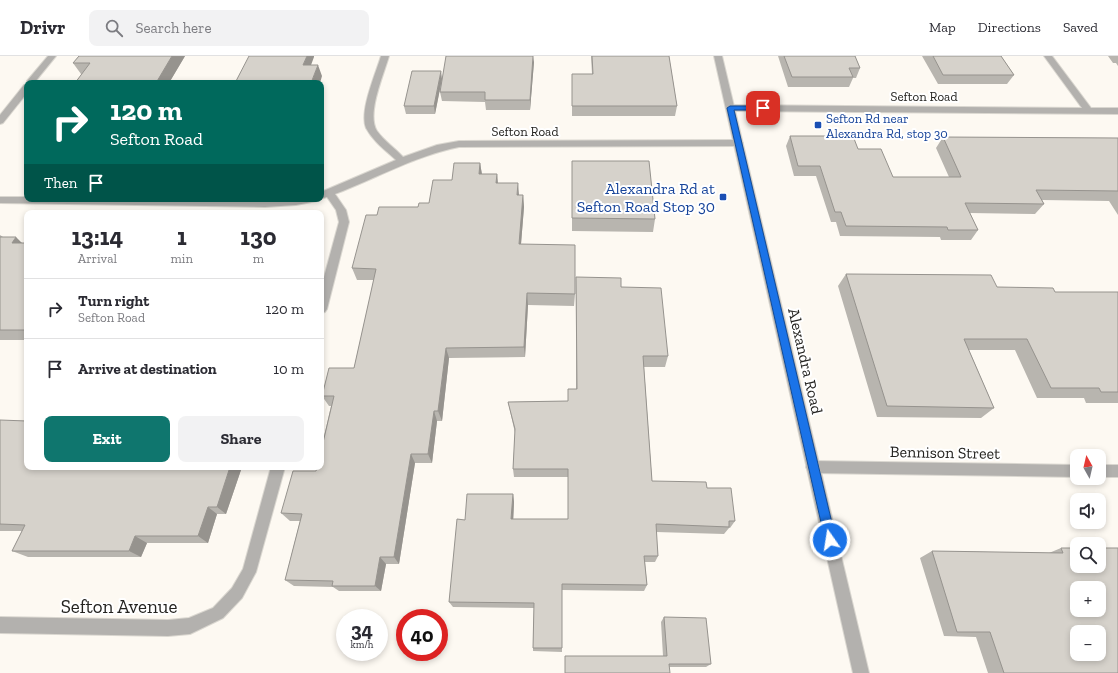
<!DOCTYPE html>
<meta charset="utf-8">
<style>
:root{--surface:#fff;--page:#f2f2f3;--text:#2b2b33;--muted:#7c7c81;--line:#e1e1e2;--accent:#0f766e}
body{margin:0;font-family:"Zilla Slab",serif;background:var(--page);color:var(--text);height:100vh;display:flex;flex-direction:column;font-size:15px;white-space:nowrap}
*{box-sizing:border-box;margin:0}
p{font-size:13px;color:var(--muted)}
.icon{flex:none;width:22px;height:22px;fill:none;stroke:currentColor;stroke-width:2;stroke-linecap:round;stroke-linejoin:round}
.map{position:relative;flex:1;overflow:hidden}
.drawer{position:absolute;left:24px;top:154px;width:300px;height:260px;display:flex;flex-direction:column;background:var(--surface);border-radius:8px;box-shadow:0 2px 6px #0003}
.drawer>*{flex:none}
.banner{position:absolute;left:24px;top:24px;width:300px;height:122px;border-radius:8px;box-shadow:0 2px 6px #0003;background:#00695c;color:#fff;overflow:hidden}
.needle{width:26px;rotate:352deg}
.fabs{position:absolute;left:1070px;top:393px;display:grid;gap:8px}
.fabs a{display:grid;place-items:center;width:36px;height:36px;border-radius:8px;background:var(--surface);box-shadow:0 2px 6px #0003;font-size:20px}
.speed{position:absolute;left:336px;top:553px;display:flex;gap:8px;font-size:20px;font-weight:700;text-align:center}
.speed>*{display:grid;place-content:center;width:52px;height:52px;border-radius:50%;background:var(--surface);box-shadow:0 2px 6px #0003;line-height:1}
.speed small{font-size:10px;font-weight:400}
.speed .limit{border:6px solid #d22;background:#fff;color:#111}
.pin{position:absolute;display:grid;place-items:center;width:34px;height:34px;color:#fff;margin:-17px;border-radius:8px;box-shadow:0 2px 6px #0006}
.me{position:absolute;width:44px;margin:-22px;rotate:347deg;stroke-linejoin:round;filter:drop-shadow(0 0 3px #0008)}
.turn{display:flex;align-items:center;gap:14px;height:84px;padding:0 20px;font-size:18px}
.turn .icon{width:52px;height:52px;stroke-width:2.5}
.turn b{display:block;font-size:28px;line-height:34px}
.then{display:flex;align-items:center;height:38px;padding:0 20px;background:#0003;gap:8px;font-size:15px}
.eta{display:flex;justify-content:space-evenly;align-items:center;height:68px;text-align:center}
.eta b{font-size:24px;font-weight:700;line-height:28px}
.button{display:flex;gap:8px;margin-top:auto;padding:8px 20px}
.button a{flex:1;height:46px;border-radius:8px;background:var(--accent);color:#fff;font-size:16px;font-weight:700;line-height:46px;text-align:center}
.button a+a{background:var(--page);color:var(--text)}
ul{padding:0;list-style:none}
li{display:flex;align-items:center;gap:12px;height:60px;padding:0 20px;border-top:1px solid var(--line)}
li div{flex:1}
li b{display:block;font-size:15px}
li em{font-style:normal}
header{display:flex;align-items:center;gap:24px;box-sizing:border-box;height:56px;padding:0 20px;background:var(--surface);border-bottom:1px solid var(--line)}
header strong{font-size:19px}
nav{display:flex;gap:22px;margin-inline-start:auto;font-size:14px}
.search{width:280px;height:36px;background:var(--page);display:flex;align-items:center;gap:10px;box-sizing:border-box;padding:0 14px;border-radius:8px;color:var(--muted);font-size:15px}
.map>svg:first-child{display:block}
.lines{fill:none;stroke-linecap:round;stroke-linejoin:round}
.minor-casing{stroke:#dad7d0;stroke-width:2}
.tertiary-casing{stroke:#dad7d0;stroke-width:2}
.minor{fill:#b3b1ae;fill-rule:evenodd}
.tertiary{fill:#b3b1ae;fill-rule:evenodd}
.wall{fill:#b8b5af}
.shaded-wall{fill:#96938e}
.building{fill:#d6d2cb;stroke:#96938e;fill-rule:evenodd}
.route{fill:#1a73e8;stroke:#114b97}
.transit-dot{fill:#1a4fb4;stroke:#fff;stroke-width:1.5}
.labels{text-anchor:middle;stroke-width:4;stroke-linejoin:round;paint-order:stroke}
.far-street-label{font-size:13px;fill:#242320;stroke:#fff}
.far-transit-label{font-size:13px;fill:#164399;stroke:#fff;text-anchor:start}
.transit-label{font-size:16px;fill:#164399;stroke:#fff;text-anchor:end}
.street-label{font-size:16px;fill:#242320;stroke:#fff}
.near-street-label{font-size:19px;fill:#242320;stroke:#fff}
</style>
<header>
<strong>Drivr</strong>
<div class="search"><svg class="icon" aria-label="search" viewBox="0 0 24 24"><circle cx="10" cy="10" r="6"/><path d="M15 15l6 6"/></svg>Search here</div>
<nav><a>Map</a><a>Directions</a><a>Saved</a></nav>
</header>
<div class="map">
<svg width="1118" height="617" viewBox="0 0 1118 617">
<rect width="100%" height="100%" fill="#fdf9f2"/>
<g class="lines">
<defs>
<path id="minor" d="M48,0H56L34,27H27V37L3,67L0,68V59L24,29L27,28V25Z
M381,0H389C384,18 366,58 377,75C384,85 395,92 403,101L437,89L459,85L738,84L743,87L738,90L459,91C415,100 377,122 335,138L346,154L349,166L327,253L325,256L321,257V232L339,166L336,154L327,141L320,143H321V136L396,104C385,94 373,85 366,72C359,55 376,17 381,0Z
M1044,0H1052L1091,52H1118V58L731,55L727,52L731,49L1082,52Z
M0,141H27V143L265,145L318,143L317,145L296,149L265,151L0,147Z
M813,405L1077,409V421L813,417L808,415L806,411L808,407Z
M1099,409H1118V421H1099Z
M271,411H285L256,516L242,542L223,562L190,578L168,580L0,577V561L168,564L189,562L213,552L232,532L243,513Z"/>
<path id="tertiary" d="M714,0H722L869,617H853Z"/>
</defs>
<use href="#minor" class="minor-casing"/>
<use href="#tertiary" class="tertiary-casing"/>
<use href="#minor" class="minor"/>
<use href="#tertiary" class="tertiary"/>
</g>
<path class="wall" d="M79,0H185L169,27L81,18L73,7Z
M591,0H669L677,50L675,60H572V18H592Z
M778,0H855L860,12L856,22H853L849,31H788Z
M922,0H1001L1014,19L1007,28H938Z
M1108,0H1118V10L1116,7H1113Z
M534,6L530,54H486L485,46L442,45L440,36L441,28L435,58H406L404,50L442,22Z
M790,80L858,93L893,121H949L936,92L943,81L1118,82V159L1109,145L1042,144L1044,148L1035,158L970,157L978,174L971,184H941L940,181L840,180L836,166H831L816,120H794L786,90Z
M480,107L482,118H497L498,127L519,139H523L524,151L521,188L575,238L574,250L528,249L525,301L449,302L442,365H437L432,407H415L399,508H386L381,535H339L333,531L294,530L285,524L300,465H290L281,457L316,415L331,350H329L322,340L354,312L374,224H357L352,212L377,159L418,151L429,147L452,124Z
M572,118L655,163L653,176L572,175Z
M0,179L3,181L22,187H27V284H0Z
M846,218L997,231L1055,236H1118V347H1086L1084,342H1037L1015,294H969L994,352L981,362L877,361L838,230Z
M576,221L621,231L668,300L665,311H644L652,425L707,432L735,465L730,472H729L724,478L656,476L658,500L655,506H645L647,529L644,535L562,534V596L533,595V592L534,552L453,551L449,546L465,464L513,438L514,446L513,463H568V421H514L513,413L515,377L510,355L508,346L568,345L576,333Z
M0,364L27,411H242L226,458H217L208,487H147L141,501H28L12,495L22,475H0Z
M1061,492L1118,617H988L976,581L944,580L920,502L932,495L1049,497Z
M664,561L711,608L706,611H669L663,600L661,566Z"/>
<path class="shaded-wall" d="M172,0H185L169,27H156Z
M307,0H314V1L307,20L303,9Z
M533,0L534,6L530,54V44Z
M318,9L322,20L320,27H311Z
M441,15L442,23L435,58L434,50Z
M480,107L482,119L479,118Z
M497,118L498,130L496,127Z
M518,127L519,139H517Z
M523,139L524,151L520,200L519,188Z
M16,181L27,192L12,187Z
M527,237L528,249L525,301L524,291Z
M446,292L449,302L442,365L438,355Z
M434,355L437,365L432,407L428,398Z
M411,398L415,407L399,508L394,501Z
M230,411H242L226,458L217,451Z
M513,438L514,446L513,470L511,463Z
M208,451L217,458L208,487L198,480Z
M135,480L147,487L141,501L129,495Z
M380,501L386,508L381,535L375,530Z"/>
<path class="building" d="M79,0H172L156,27H75L90,7H73Z
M249,0H307L303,9H318L311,27H198H235Z
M446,0H533L530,44H485V36H440Z
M592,0H669L677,50H572V18H593Z
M784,0H855L860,12H849L853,21H792Z
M933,0H1001L1014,19H943Z
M412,15H441L434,50H404Z
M790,80H853L858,93H881L893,121H961L943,81L1118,82V135L1036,134L1044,148L965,147L978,174H948L947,171L846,170L841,156H835L820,110H798Z
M572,105H649L655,163L572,162Z
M454,107H480L479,118H497L496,127H518L517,139H523L519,188L575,189V238L527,237L524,291L446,292L438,355H434L428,398H411L394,501H380L375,530H332L333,525L285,524L302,458L281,457L293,415H316L317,411H321V395L334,340H322L329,312H354L376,213L352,212L366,159H377L379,151H418L419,147H429L433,124H452Z
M0,181H16L12,187H27V274H0Z
M846,218L991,219L997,231L1053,232L1055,236H1118V336H1101L1099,332H1051L1027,283H964L994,352L887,350Z
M576,221L621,222V231L661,232L668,300H643L652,425L706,426L707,432H731L735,465H729V471L656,468L658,500H644L647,529L562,528V592H533L534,547L449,546L457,463L465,464L467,438H513L511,463H568V413H513L515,373L508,346L568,345V333H577Z
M0,364L27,365V411H230L217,451H208L198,480H135L129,495H12L25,469L0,468Z
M1061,492H1077V510H1099V492H1118V617H1004L990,576H957L932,495L1063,497ZM1077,532H1099V554H1077ZM1077,576H1099V598H1077Z
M664,561L706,562L711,608H669L670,617H565V600H667Z"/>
<path class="route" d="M730,50H763L767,52L763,54H734L836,484L834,488L830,490L826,488L825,484L727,52Z"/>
<g class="transit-dot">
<rect x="814" y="65" width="8" height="8" rx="2"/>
<rect x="719" y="137" width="8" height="8" rx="2"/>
</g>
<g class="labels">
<g class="far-street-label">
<text x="924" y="45">Sefton Road</text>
<text x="525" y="80">Sefton Road</text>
</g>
<g class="far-transit-label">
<text x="826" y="67">Sefton Rd near<tspan x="826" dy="15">Alexandra Rd, stop 30</tspan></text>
</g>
<g class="transit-label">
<text x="715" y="138">Alexandra Rd at<tspan x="715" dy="18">Sefton Road Stop 30</tspan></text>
</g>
<g class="street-label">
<text transform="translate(806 305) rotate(77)" y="6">Alexandra Road</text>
<text transform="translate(945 396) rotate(1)" y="6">Bennison Street</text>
</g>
<g class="near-street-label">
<text x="119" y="557">Sefton Avenue</text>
</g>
</g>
</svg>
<div class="fabs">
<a><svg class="needle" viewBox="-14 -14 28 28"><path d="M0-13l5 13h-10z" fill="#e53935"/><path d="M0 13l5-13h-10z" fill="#7c7c81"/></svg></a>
<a><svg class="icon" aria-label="sound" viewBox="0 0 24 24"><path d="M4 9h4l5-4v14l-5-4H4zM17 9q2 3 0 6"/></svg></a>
<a><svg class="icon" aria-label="search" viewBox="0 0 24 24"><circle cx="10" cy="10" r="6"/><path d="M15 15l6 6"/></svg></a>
<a>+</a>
<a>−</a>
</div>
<div class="speed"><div>34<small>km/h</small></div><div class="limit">40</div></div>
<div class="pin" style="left:763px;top:52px;background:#d93025"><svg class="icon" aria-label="arrive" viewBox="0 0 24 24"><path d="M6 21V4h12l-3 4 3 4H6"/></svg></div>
<svg class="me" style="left:830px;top:484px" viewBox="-20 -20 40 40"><circle r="17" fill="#1a73e8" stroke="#fff" stroke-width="3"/><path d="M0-11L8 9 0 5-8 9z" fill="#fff"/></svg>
<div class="banner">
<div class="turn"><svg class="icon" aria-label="right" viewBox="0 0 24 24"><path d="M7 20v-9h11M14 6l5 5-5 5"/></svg><div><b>120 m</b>Sefton Road</div></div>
<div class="then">Then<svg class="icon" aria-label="arrive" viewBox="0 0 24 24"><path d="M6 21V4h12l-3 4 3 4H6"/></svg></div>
</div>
<section class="drawer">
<div class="eta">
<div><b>13:14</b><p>Arrival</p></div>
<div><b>1</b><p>min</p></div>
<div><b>130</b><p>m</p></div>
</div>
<ul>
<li><svg class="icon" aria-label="right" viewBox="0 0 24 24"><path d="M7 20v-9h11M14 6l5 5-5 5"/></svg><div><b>Turn right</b><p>Sefton Road</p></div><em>120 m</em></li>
<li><svg class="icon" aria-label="arrive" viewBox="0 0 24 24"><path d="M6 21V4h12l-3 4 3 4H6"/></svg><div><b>Arrive at destination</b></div><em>10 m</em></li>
</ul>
<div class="button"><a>Exit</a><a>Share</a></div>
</section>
</div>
